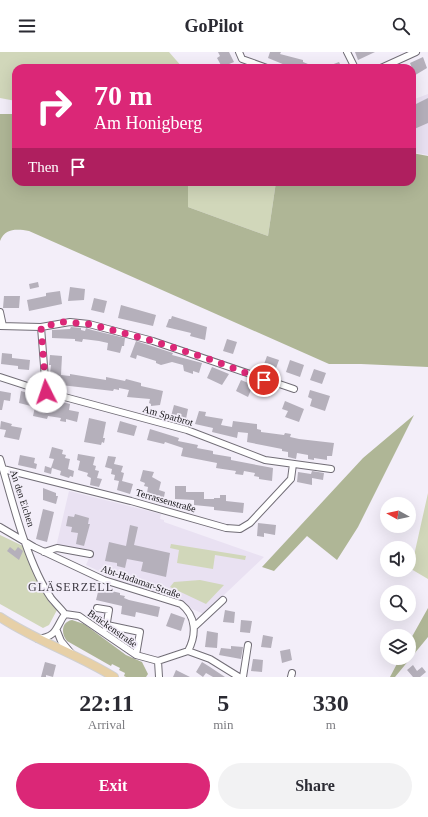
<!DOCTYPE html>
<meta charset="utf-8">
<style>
:root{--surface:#fff;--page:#f2f2f3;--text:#2b2b33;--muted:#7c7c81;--accent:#db2777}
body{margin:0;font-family:Georgia,serif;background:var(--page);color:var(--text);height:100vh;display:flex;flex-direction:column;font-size:15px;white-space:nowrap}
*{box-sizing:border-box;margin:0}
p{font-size:13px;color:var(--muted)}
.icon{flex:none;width:22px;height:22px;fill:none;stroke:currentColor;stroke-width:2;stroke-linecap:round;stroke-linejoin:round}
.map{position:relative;height:625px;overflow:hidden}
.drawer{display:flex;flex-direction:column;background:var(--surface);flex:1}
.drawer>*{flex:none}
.hud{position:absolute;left:12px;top:12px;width:404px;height:122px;border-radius:12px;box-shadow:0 4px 16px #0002;background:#db2777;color:#fff;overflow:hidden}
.needle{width:26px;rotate:278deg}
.fabs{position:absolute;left:380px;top:445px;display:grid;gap:8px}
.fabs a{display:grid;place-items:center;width:36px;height:36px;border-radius:50%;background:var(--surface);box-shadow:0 4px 16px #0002;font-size:20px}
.pin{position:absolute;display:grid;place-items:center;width:34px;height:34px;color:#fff;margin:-17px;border:2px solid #fff;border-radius:50%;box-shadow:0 1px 4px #0007}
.me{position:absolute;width:44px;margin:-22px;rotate:356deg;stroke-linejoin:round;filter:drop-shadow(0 0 3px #0008)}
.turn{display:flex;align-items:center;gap:14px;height:84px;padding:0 16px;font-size:18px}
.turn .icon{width:52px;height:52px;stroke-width:2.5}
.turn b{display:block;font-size:28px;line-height:34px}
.then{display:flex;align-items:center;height:38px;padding:0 16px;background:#0003;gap:8px;font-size:15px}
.eta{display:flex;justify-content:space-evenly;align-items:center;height:68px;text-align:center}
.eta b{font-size:24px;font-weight:600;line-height:28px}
.cta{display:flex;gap:8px;margin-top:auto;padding:8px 16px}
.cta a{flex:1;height:46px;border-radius:24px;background:var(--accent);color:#fff;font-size:16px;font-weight:600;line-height:46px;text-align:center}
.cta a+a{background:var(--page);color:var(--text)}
header{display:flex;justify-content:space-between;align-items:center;height:52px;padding:0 16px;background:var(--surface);font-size:18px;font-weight:600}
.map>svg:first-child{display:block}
.built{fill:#e9e1f2}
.green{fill:#d1d7ba}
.forest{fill:#afb696}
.building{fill:#b5b0bb}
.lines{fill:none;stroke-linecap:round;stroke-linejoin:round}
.minor-casing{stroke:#716d76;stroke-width:8}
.major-casing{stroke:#d0d0d1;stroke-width:10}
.minor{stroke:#fff;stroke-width:6}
.major{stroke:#e7d0a7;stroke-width:8}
.route{stroke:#db2777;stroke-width:7;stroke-dasharray:0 12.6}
.labels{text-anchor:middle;stroke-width:3.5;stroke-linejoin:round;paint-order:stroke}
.street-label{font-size:10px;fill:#151417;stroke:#f3eef9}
.quarter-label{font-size:12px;letter-spacing:1px;fill:#3b3740;stroke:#f3eef9}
</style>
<header><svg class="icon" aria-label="menu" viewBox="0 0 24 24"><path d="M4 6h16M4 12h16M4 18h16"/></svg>GoPilot<svg class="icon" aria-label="search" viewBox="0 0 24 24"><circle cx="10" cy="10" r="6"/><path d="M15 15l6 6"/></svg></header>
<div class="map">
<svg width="428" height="625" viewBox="0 0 428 625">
<rect width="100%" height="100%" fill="#f3eef9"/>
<path class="built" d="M428,42V103L412,100V48Z
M69,439L161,462L160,467L164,468V470L264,505L204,562L192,557L180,548L122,530L86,513L91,501L56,495Z"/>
<path class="green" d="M0,0H169L183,16H16V49L0,46Z
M188,130H276L268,184L188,155Z
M428,441V527L411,517Z
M0,483L23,494L49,550L57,558L49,573L43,576L0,552Z
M171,492L246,504L245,508L215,503L213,517L177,511L179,498L170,496Z
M200,528L224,533L206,552L170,535L174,530Z"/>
<path class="forest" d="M0,62H16V130H188V155L268,184L276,130H412V101L428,104V315L361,312H329L29,179C17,177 5,176 0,189Z
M414,363L358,475L337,508L307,484L274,519L262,515L363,406Z
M428,556V585L395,625H390L400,606H409V590Z
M72,568L84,572L126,603L142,610L148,622L146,625H126L124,624L125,621L119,618L120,616L112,612L111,614L67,589C61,582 61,570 72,568Z"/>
<path class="building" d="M218,0H229L234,10L222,15L217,6L220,4Z
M270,0H281L280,2L303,8V10L318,16L290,15L268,6Z
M355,0H375L358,8Z
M423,5L427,16L412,25V16L410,11Z
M339,10L342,16H323Z
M428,46V71L412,78V54Z
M38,230L39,235L30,237L29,232Z
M70,235L85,237L84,248L68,249Z
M60,239L62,252L29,259L27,248L46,244V241Z
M4,244H20L19,256H3Z
M94,246L107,249L104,261L91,258Z
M121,253L156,263L153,274L118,266Z
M172,264L207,275L205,288L190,284L191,281L166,275L169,267H171Z
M71,275L81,276V278L85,279L86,276L92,278L125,286L124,294H122L120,301L107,298L108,291L99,289L83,287L82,290L75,289V287L52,286V278L70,277Z
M227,287L237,290L233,302L223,299Z
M136,289L173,301L172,303L202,311L199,321L193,319V322L184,319L183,313L172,310L161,313L156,311V309L137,303L136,307L130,305Z
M2,301L12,302V306L30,308L29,318L18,317V314L1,312Z
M50,303L62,304L61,323L70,324V322L106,328V325L125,329L126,327L141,331V334L163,339L160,353L151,354V352L149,351L150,347L127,345L129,338L119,336V338L114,337L113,339L52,332L54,322H50L51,313H49Z
M267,304L279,308L275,319L263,315Z
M290,308L304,313L300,325L286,320Z
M212,315L229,322L222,333L207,326Z
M314,317L326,321L322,332L310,328Z
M241,328L253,333L248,345L236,339Z
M310,338L330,344L325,359L310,354L312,347L308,345Z
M0,339L11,341L10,349L4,348L2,358H0Z
M21,339L37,344L36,346L47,348V346L70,352L69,358L79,360L77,370L66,367V370L60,369L61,366L48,364L47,367L33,364L35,355L19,351Z
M285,349L304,357L299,370L285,365L288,359L282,357Z
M174,353L188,357L185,372L170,368Z
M199,359L206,360L205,364L223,367L221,373L232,375L233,369L257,372V377L261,378V380L284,383L285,381L291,382L290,385L299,387L334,391L332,404H327V408L314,406V408L308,407V403L297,401L296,407L288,405V400L282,399V397L247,390L248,381L238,380L237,386L212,380L213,376L195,372Z
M89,366L106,370L103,386H105L104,391L102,390L101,393L84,390Z
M1,369L12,372L11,374L22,376L19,388L4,385L6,378L0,377Z
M120,369L137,374L134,384L117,380Z
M150,377L179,386L178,389L198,393L197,396L213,399V402L231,405V408L273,416L272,429L259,427V425L254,424L255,421L244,419L243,423L235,422L236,419L216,416L217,411L181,404L183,396L165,390L164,392L147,388Z
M52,395L63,398L62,402L66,403L65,406L70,407L68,417L74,419L73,425L70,424L69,426L60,423L61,419L52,416L51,422L44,420L45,414L51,416L54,407L49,406Z
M78,402L95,405L93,413L96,414L95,418L99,419L97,426L102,427L99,435L90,433L91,426L87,424L88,421L78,418L80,409L77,408Z
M20,403L35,406L34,411L37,412L36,417L18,413Z
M108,404L116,405L114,412L123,414L121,420L124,421L122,429L133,432L130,442L117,438L119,429L114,428L115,423L111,422L112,417L105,415Z
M143,418L154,420L152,425L161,430L159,438L165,440L163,450L150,447L152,442L147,441L148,435L144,434L145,431L140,429Z
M312,419L324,421L323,428L312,426V433L297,430L298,420L311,422Z
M175,434H186V440H204V447H214V446H220V443H226V449L244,451L243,461L214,458V455L194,453V448L175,447Z
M43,436L56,441V444H58L56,452L43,448Z
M43,457L54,460L47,490L36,487Z
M75,462L89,466L88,472H90L84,494L76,492L78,481L71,480L72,475L66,474L68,464L74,465Z
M258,471L276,473L275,483L264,481V485L257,484Z
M130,473L138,475L134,493L170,501L166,525L141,519L143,510L127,507L125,516L117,514V511L105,509L109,490L126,494Z
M10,495L15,499L18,495L23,499L19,508L7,499Z
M99,536L120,541V543L125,544L124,546L129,548L160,555L158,565L136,560L135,565L121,562L122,554L96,548Z
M225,558L235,560L234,571L223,570Z
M171,561L185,566L181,579L166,574Z
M241,568L252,569L250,581L240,580Z
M207,579L218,581L217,596L205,595Z
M263,583L273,585L271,596L261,595Z
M231,594L243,595L241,607L219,603L221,596L231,597Z
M290,597L292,608L282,611L280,599Z
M253,607L263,608L262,620L251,619Z
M45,610L56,613L53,625L46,623V625H41Z
M202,610L210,615L225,625H213L206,621L203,625L196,620Z
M413,613L417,619L422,615L426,620L420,625H413L407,618Z
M176,618L190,625H173Z"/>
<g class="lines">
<defs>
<path id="minor" d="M239,0L242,7L267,16
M347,0L355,16
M381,16L416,0
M0,260L3,274
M0,274L41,275L70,270L89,272L153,289L294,337
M41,275L46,340
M0,325L46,340L187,378L265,408L331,417
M0,407C12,448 27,511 51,546C55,551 61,557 65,562
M3,417L131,449L226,476L240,477L250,471L291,427L293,412
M0,475L34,495L104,528L181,552C196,564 197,582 188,599
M44,500L57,496L90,502
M97,556L109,558L106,576
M65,562L79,564L136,603L158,609
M107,573L140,580L136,603
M194,575L223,548
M57,579L61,589L71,601
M38,587C58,584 55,576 65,562
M158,609L188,599L210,607L239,625
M158,609L159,625
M243,625L248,593
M291,625L292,621"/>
<path id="major" d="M0,565C36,589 77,602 114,625"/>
</defs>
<use href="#minor" class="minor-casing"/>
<use href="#major" class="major-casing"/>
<use href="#minor" class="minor"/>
<use href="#major" class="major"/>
</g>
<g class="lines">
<path class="route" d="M46,340L41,275L63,270L89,272L153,289L212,308L264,328"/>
</g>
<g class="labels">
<g class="street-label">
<text transform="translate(168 363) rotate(16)" y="4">Am Sparbrot</text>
<text transform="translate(23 446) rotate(72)" y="4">An den Eichen</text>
<text transform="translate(166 448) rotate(16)" y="4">Terrassenstraße</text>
<text transform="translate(141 529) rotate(19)" y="4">Abt-Hadamar-Straße</text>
<text transform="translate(113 576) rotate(35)" y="4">Brückenstraße</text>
</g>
<g class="quarter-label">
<text x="71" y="539">GLÄSERZELL</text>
</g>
</g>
</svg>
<div class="fabs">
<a><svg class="needle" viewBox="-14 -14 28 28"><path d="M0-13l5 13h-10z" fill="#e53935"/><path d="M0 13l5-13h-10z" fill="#7c7c81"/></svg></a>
<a><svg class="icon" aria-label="sound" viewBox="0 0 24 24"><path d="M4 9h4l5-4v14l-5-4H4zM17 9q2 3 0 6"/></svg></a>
<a><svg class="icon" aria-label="search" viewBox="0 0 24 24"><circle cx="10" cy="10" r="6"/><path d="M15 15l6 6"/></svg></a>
<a><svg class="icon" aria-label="layers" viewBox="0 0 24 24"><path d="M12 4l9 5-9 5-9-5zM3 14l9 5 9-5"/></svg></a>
</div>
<div class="pin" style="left:264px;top:328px;background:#d93025"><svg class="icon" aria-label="arrive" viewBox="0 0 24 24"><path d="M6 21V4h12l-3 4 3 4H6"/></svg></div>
<svg class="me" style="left:46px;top:340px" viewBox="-20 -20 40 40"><circle r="19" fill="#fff"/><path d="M0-13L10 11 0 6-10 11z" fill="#db2777"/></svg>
<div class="hud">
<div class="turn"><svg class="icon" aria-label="right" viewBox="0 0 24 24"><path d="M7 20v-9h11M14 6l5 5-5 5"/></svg><div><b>70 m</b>Am Honigberg</div></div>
<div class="then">Then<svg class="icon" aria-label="arrive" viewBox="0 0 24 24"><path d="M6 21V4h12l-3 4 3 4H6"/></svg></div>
</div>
</div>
<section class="drawer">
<div class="eta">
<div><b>22:11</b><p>Arrival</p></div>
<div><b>5</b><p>min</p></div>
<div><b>330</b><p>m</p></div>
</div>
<div class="cta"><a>Exit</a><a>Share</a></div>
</section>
